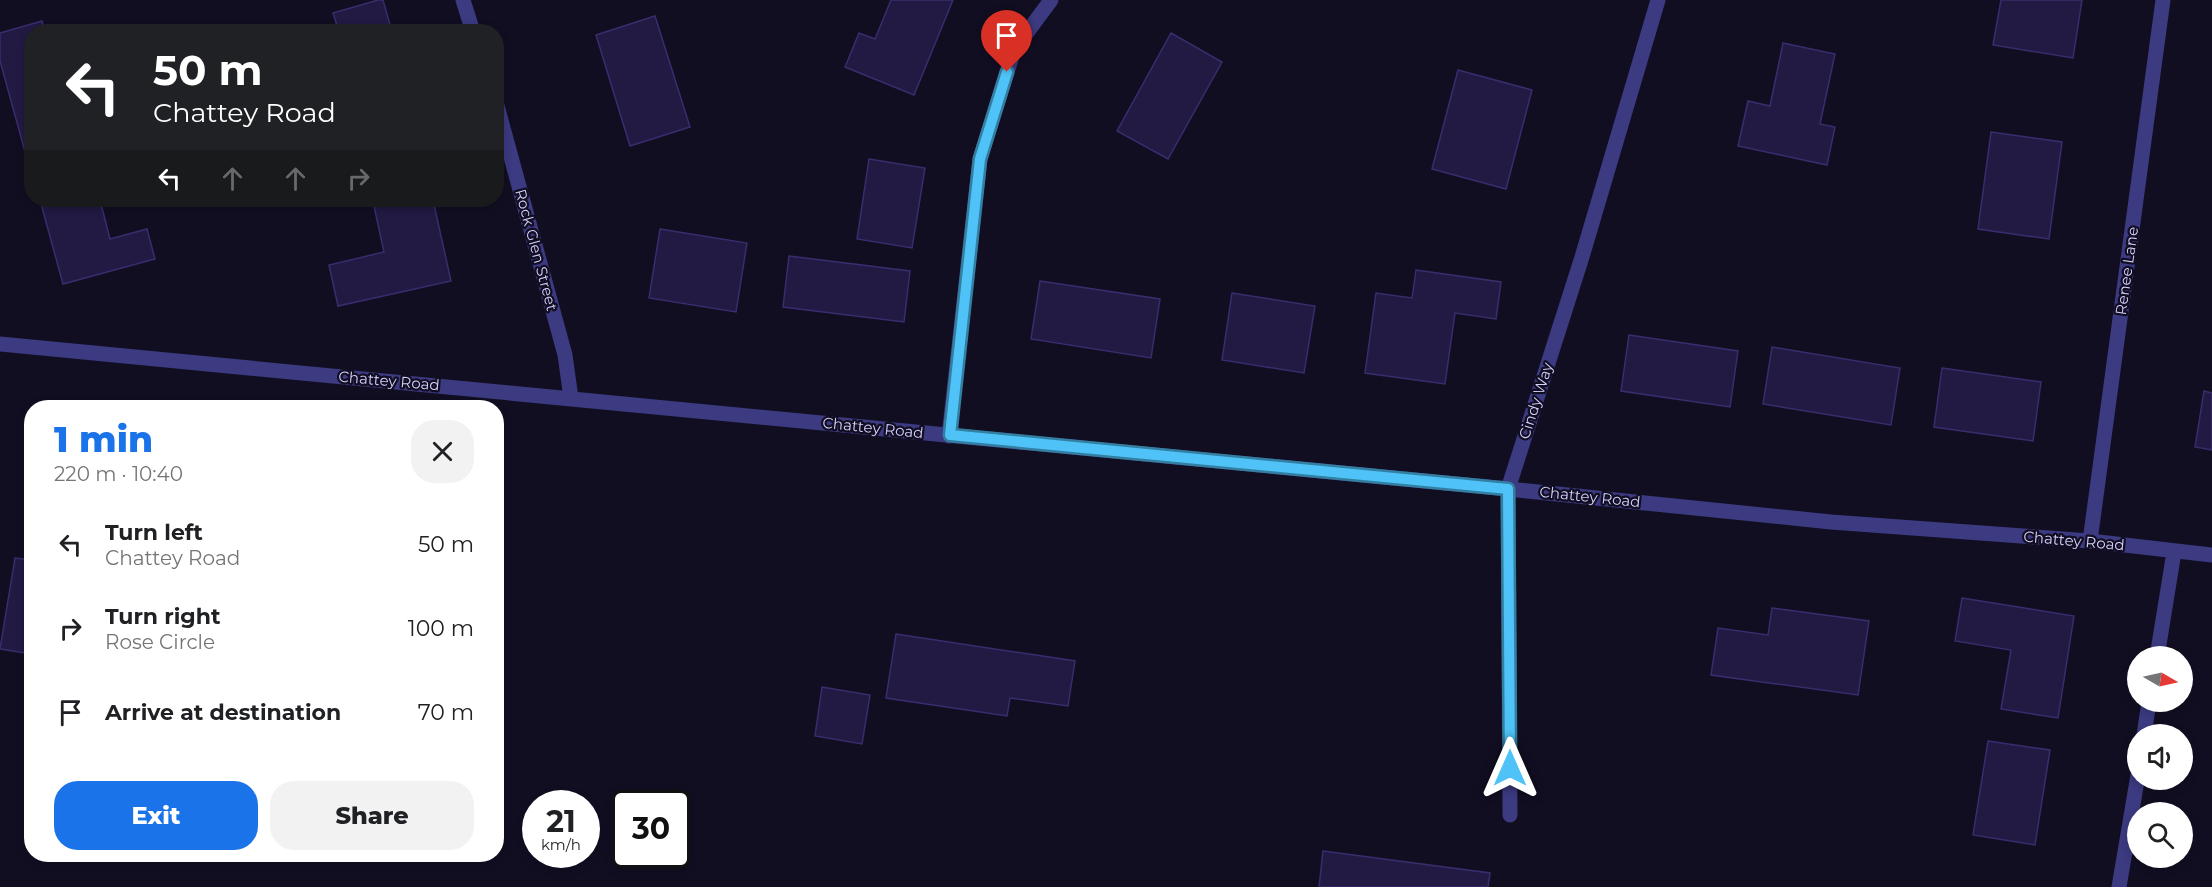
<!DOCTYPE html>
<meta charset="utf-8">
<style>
:root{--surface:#fff;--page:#f2f2f2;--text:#202124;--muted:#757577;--accent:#1a73e8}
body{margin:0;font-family:Montserrat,sans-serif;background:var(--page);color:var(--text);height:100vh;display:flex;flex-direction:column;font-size:22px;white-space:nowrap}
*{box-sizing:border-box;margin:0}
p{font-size:20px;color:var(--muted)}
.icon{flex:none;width:33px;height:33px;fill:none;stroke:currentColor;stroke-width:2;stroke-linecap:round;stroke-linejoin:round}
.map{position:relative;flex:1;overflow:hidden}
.sheet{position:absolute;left:24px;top:400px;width:480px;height:462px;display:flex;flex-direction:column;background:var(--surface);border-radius:24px;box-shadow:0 3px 9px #0003}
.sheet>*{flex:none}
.top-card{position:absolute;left:24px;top:24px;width:480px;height:183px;border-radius:24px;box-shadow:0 3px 9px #0003;background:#202124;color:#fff;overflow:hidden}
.needle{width:39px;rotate:99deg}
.controls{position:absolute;left:2127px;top:646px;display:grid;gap:12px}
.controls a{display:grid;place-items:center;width:66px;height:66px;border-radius:50%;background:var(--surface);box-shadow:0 3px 9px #0003;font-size:30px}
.speed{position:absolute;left:522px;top:790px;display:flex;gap:12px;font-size:30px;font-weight:700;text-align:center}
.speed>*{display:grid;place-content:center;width:78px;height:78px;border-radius:50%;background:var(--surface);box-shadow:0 3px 9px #0003;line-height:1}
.speed small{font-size:15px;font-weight:400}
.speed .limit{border:3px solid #111;border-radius:9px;background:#fff;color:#111}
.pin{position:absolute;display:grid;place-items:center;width:51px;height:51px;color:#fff;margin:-62px -26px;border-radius:50% 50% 50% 0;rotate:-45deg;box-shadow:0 0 6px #0007}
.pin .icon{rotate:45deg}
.me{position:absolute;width:66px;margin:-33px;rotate:0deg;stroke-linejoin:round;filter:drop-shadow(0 0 4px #0008)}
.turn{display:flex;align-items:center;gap:21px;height:126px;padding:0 30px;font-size:27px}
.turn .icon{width:78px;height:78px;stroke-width:2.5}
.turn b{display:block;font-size:42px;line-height:51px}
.lanes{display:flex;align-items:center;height:57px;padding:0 30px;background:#0003;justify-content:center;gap:30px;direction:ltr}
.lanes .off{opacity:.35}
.round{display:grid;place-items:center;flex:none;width:63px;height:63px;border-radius:24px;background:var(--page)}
.headline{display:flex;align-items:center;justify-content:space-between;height:102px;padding:0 30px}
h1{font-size:36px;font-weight:800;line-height:45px;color:var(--accent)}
.primary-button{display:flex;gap:12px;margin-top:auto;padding:12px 30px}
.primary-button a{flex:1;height:69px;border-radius:24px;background:var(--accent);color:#fff;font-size:24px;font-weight:800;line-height:69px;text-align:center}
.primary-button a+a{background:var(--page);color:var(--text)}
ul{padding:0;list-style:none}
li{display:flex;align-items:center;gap:18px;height:84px;padding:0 30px}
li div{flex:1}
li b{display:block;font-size:22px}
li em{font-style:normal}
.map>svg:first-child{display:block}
.building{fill:#221a43;stroke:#392d6e;stroke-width:1.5}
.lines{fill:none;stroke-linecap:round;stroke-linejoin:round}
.minor{stroke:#3c3a80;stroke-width:15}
.route-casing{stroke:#337fa1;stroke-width:15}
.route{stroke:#4fc3f7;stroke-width:10}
.labels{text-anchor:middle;stroke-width:4.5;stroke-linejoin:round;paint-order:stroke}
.street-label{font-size:15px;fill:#d5d0fe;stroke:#110e22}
</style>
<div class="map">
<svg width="2212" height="887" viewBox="0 0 2212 887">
<rect width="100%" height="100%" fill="#110e22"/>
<path class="building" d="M378,0H383L392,32H339L333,13Z
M891,0H953L914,95L845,67L859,33L875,39Z
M2001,0H2082L2073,58L1993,45Z
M655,16L690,127L630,146L596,35Z
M42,21L45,32H32V158L27,159L0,61V33Z
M1171,33L1222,62L1168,159L1117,131Z
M1783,43L1835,54L1820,124L1835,127L1827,165L1738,146L1748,101L1770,106Z
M1458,70L1532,90L1506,189L1432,169Z
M1991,132L2062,142L2049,239L1978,229Z
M869,159L925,168L912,248L857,239Z
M40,200H100L110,239L147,229L155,259L63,284Z
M403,200H433L451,281L338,306L329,265L384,252L374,206Z
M660,229L747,243L736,312L649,298Z
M789,256L910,271L904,322L783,307Z
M1416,270L1501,282L1496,319L1455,313L1445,384L1365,373L1376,293L1412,298Z
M1040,281L1160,299L1151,358L1031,339Z
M1232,293L1315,306L1304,373L1222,360Z
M1629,335L1738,351L1730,407L1621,391Z
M1772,347L1900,368L1891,425L1763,404Z
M1942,368L2041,382L2033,441L1934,427Z
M2204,391L2212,393V450L2195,447Z
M15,558L32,560V654L0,649Z
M1962,598L2074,616L2058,718L2001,709L2011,650L1955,641Z
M1772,608L1869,621L1858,695L1711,675L1718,628L1768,635Z
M896,634L1075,661L1068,706L1010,698L1007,716L886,698Z
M822,687L870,695L862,744L815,736Z
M1988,741L2050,750L2035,845L1973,835Z
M1323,851L1490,873L1488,887H1319Z"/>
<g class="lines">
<path class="minor" d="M463,0L473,32
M496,102L565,355L571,398
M0,344L1508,489L1831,522L2090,541L2212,555
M949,436L980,159L1014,50L1051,0
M2090,541L2163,0
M2157,657L2174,552
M2144,735L2149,702
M1510,815L1508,489L1582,257L1658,0
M2119,887L2138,775"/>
</g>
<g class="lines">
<defs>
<path id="route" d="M1007,72L980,159L950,435L1508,489L1510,768"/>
</defs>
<use href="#route" class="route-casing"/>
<use href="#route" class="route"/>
</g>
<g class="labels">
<g class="street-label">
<text transform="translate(536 250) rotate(75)" y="5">Rock Glen Street</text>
<text transform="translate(2127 271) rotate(-82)" y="5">Renee Lane</text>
<text transform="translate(389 381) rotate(5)" y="5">Chattey Road</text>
<text transform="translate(1536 401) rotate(-72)" y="5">Cindy Way</text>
<text transform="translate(873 428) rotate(6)" y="5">Chattey Road</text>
<text transform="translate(1590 497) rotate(6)" y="5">Chattey Road</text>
<text transform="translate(2074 541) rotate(5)" y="5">Chattey Road</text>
</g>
</g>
</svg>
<div class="controls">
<a><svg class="needle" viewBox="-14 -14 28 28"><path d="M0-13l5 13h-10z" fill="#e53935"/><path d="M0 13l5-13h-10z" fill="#757577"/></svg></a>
<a><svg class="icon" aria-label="sound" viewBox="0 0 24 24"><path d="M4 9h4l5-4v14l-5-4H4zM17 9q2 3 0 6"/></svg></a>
<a><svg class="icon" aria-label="search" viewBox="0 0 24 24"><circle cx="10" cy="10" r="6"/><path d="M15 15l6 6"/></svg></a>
</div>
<div class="speed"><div>21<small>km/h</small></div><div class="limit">30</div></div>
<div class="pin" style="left:1007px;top:72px;background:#d93025"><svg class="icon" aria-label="arrive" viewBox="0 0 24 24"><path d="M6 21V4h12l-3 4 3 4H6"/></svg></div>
<svg class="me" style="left:1510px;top:768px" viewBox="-20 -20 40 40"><path d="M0-17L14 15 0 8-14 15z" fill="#4fc3f7" stroke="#fff" stroke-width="4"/></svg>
<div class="top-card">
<div class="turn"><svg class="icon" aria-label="left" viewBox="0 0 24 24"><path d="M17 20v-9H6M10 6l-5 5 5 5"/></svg><div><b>50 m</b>Chattey Road</div></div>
<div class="lanes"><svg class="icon" aria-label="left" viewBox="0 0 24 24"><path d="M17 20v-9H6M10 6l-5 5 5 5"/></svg><svg class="icon off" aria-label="ahead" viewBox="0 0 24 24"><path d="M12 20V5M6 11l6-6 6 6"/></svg><svg class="icon off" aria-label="ahead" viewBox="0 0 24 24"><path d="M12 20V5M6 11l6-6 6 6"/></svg><svg class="icon off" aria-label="right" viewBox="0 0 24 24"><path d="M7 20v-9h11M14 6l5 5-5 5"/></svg></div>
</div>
<section class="sheet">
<div class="headline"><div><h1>1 min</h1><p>220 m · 10:40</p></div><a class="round"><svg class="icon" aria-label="close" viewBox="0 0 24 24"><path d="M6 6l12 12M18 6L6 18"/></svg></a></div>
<ul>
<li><svg class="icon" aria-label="left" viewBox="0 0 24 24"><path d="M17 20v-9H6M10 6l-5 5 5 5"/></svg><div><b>Turn left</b><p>Chattey Road</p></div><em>50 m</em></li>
<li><svg class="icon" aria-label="right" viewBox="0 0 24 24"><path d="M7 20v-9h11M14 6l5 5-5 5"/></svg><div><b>Turn right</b><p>Rose Circle</p></div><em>100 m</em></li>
<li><svg class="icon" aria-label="arrive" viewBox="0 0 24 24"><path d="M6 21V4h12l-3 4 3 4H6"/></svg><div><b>Arrive at destination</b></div><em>70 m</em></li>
</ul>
<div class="primary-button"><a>Exit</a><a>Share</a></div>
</section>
</div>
